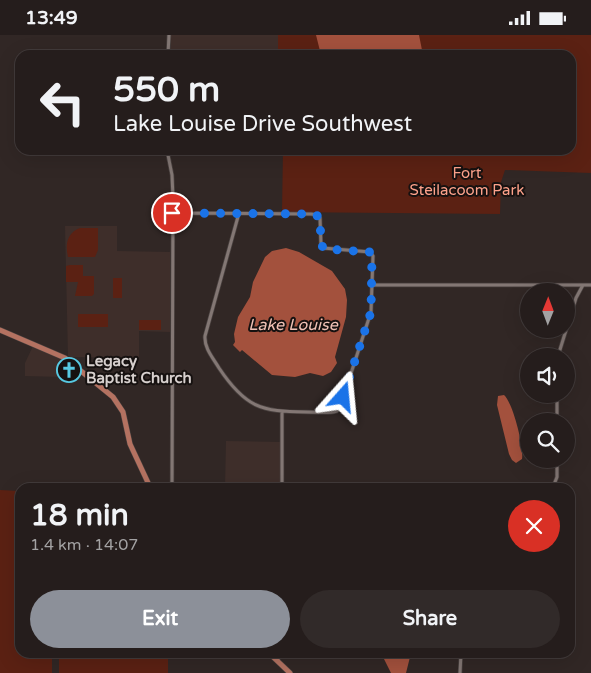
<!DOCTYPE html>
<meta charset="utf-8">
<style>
:root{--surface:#251d1c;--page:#312a29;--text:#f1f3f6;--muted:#a3a2a3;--line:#423b3b;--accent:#8c9099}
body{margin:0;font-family:"Varela Round",sans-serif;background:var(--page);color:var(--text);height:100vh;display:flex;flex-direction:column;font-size:19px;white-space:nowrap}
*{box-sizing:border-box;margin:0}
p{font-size:16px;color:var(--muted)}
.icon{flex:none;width:28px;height:28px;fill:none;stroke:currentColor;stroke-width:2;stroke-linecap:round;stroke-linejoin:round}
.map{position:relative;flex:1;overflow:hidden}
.drawer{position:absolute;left:15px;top:448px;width:560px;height:175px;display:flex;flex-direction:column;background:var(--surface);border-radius:15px;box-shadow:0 5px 20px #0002,0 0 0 1px var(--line)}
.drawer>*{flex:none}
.guide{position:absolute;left:15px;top:15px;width:561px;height:105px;border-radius:15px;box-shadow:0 5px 20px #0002,0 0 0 1px var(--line);background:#251d1c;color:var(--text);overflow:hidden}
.needle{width:32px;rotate:1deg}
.tools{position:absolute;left:520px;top:248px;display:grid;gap:10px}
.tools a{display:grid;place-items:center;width:55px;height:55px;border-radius:50%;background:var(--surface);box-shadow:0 5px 20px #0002,0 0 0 1px var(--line);font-size:25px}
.pin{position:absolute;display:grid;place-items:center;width:42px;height:42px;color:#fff;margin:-21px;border:2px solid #fff;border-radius:50%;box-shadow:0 1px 5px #0007}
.me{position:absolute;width:55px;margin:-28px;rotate:18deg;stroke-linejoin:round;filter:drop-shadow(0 0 4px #0008)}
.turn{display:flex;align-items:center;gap:18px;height:105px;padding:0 15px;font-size:22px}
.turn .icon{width:65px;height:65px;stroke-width:2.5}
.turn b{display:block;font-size:35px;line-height:42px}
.round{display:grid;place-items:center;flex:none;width:52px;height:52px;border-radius:26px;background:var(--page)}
.headline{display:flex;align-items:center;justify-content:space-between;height:85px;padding:0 15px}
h1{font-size:30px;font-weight:700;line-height:38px}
.cta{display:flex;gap:10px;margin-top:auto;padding:10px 15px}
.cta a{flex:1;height:58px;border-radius:30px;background:var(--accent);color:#fff;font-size:20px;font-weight:700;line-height:58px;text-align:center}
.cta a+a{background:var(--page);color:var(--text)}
.status{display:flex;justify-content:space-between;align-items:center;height:35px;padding:0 25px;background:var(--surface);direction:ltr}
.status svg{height:14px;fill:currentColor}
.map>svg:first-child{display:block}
.built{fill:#3e2e2a}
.green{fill:#5b2113}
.water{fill:#a3513d}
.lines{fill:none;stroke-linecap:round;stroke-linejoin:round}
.minor-casing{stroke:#4a4240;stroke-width:4.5}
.major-casing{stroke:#4a4240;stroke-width:6}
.minor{stroke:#837774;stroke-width:3}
.major{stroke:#b47261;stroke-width:5}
.route{stroke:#1a73e8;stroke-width:9;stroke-dasharray:0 16.2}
.labels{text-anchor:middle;stroke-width:4;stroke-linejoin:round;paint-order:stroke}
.park-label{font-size:15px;fill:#fea28b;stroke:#161110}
.poi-label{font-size:15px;font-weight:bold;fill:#d7d0ce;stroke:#161110;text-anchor:start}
.water-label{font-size:16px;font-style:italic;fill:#f0c1b5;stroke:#161110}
</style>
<div class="status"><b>13:49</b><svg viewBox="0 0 49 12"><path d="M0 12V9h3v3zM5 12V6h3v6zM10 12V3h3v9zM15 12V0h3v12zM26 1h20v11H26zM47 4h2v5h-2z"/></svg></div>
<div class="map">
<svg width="591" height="638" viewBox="0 0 591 638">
<rect width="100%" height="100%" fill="#312725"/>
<path class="built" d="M171,0H285L284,20H171Z
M65,191H117V216L170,217V297L139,296V323L68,322Z
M33,311L62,324V342L25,341V328Z
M226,406L280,407V452H225Z"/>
<path class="green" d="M278,0H591V138L505,135L501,147L500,179L282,177L283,115H571V20H278Z
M80,193H98V215L95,222H68C65,209 67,198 80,193Z
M70,230H83V241H94V259L92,261H75L78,247H66V231Z
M113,243H122V263H113Z
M78,279H108V292H78Z
M139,285H161V295H139Z
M0,455L20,456V618H52V638H0Z
M59,618H168V638H59Z"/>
<path class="water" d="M316,0H419L423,20H321Z
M286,213L299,217L325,232L332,236L345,254L347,265L346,282L335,322L337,328L331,337L323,341L310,338L295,342L272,340L242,315L240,317L233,310L235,307L234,299L238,282L250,262L253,247L265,222L272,216Z
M504,360C513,368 524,412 522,424L516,428L512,425L509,419L497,370L498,361Z
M381,618H411L406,638H391Z"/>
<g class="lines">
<defs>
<path id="minor" d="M168,20L169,0
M167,115L172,140L173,163L172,452
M172,178L311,179L318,180L320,183L321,209L323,213L370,217L373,221L371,277L340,372L337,376C328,379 316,377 306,377C261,377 245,372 219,333C213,323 204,313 205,301L239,178
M372,250H591
M558,321L576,263L583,250
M557,359V386
M282,377V452
M553,452L557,442V424
M278,627V618
M460,638L461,618"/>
<path id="major" d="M0,295L65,323L113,362L123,377L130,409L150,452
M269,618L290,638"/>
</defs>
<use href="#minor" class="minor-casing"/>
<use href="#major" class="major-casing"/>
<use href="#minor" class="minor"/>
<use href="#major" class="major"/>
</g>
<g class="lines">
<path class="route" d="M172,178L315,179L320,183L321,209L324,214L370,217L372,221L371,277L343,362"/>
</g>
<defs>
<symbol id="church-ring" viewBox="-11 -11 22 22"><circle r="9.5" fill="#161110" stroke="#57c9e2" stroke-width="1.5"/><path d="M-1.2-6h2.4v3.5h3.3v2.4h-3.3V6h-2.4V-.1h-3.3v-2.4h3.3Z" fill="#57c9e2"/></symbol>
</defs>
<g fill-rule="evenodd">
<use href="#church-ring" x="55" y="321" width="28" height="28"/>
</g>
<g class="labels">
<g class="park-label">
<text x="467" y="143">Fort<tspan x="467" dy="17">Steilacoom Park</tspan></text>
</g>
<g class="poi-label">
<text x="86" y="331">Legacy<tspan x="86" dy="17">Baptist Church</tspan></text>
</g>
<g class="water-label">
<text x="293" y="295">Lake Louise</text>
</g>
</g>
</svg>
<div class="tools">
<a><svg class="needle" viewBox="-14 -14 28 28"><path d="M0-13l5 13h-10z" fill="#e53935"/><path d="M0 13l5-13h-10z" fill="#a3a2a3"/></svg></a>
<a><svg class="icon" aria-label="sound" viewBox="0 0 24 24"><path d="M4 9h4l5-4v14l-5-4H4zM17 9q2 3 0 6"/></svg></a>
<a><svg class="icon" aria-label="search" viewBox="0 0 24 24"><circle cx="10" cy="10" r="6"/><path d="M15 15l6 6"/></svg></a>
</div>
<div class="pin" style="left:172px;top:178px;background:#d93025"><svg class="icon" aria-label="arrive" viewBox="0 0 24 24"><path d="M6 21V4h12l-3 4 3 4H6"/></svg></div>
<svg class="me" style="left:343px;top:362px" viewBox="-20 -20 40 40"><path d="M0-17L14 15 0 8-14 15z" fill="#1a73e8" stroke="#fff" stroke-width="4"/></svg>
<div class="guide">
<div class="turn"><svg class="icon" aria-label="left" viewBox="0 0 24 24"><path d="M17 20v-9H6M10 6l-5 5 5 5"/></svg><div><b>550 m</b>Lake Louise Drive Southwest</div></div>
</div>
<section class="drawer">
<div class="headline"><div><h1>18 min</h1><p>1.4 km · 14:07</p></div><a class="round" style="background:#d93025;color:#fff"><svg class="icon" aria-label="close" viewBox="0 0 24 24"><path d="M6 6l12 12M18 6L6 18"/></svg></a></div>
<div class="cta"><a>Exit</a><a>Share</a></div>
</section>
</div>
